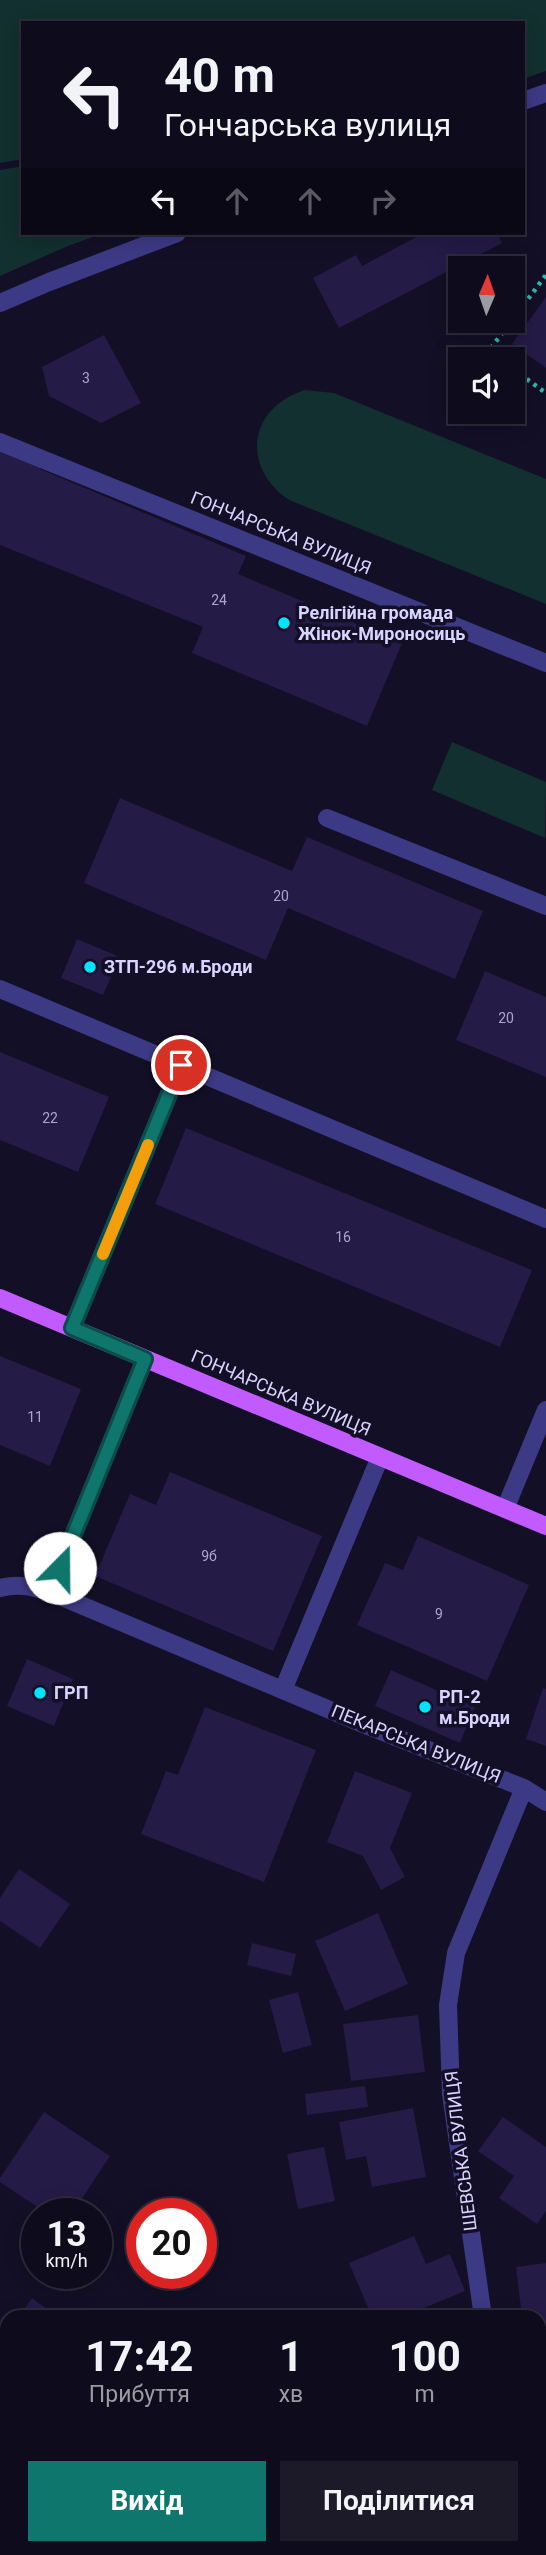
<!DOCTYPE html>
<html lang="uk">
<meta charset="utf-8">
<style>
:root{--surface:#0e0b1c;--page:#1c1929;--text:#f1f3f6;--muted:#9b9ba3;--line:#2e2b3b;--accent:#0f766e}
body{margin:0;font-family:Roboto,sans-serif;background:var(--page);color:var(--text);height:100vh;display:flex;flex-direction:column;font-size:26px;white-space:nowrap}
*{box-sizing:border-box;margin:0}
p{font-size:23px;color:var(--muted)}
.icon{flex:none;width:38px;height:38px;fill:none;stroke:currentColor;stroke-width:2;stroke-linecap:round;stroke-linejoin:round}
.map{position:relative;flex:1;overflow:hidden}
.drawer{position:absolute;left:0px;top:2310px;width:546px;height:245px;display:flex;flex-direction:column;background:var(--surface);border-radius:21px 21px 0 0;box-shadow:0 4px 18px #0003,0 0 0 2px var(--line)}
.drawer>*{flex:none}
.banner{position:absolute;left:21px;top:21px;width:504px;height:214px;border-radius:0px;box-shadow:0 4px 18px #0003,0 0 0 2px var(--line);background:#0e0b1c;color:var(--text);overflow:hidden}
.needle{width:46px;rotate:2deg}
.controls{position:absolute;left:448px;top:256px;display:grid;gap:14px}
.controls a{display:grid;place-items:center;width:77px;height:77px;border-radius:0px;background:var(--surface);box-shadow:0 4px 18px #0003,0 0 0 2px var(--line);font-size:35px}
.speed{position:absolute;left:21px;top:2198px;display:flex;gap:14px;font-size:35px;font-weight:700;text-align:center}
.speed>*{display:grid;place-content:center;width:91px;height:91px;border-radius:50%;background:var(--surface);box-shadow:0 4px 18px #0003,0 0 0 2px var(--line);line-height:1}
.speed small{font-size:18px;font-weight:400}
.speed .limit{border:10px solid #d22;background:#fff;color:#111}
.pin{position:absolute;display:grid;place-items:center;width:60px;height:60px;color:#fff;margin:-30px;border:4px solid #fff;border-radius:50%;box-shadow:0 2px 7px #0007}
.me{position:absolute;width:77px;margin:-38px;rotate:22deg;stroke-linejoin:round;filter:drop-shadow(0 0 5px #0008)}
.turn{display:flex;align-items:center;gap:24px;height:147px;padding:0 28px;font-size:32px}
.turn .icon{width:91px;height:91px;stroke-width:2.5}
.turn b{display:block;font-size:49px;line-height:60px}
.lanes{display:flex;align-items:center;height:66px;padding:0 28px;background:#0003;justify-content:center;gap:35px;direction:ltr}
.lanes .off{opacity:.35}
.eta{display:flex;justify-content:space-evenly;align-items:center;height:119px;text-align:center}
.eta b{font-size:42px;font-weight:700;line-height:49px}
.action{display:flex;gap:14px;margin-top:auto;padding:14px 28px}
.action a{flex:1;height:80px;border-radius:0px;background:var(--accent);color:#fff;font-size:28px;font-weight:700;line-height:80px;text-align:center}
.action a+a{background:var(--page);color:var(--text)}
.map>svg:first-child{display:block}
.green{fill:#12302f}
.building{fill:#241b47}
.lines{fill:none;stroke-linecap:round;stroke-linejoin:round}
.path{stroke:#2fb8b0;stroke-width:4.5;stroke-dasharray:3.5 5;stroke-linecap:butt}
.minor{stroke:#3d3a85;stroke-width:18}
.major{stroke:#c25bff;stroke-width:18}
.route-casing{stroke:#0a4d48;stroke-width:18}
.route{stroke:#0f766e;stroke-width:12}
.slow{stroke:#f59e0b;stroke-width:12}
.poi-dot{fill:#00e5ff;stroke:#130f26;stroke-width:2.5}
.labels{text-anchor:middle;stroke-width:7;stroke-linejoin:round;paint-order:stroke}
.number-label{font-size:14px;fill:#aca6d1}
.street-label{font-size:18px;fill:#d9d4ff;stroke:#130f26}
.poi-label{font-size:18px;font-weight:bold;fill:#d9d4ff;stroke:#130f26;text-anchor:start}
</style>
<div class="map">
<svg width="546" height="2555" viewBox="0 0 546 2555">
<rect width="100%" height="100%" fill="#130f26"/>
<path class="green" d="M0,0H546V71L523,79V23H23V159L0,163Z
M23,166V233H104L68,246L0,276V170Z
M305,390L334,393L546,479V604L289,500C240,467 249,407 305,390Z
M452,742L546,782L545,838L432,790Z"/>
<path class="building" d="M424,233H497L502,243L339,328L313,278L356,255L362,266Z
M546,297V368L512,344Z
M104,335L141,403L101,423L49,396L42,367Z
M0,447L42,465L40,469L246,556L238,574L402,643L367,726L192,653L203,627L0,545Z
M120,798L292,871L307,837L483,911L455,979L288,908L266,960L84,883Z
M77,939L120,957L103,995L61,978Z
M485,971L546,997V1077L456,1040Z
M0,1052L109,1097L78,1172L0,1140Z
M186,1128L532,1270L500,1347L155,1204Z
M0,1356L81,1389L50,1466L0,1445Z
M170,1472L322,1536L273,1651L95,1576L130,1494L156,1505Z
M418,1536L529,1585L487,1681L357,1625L385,1563L403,1570Z
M27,1659L73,1679L54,1726L7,1706Z
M391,1670L475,1707L460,1743L375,1706Z
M543,1688L546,1689V1746L526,1739Z
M205,1707L316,1750L264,1882L141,1834L166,1771L178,1775Z
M355,1771L412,1793L390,1848L405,1877L381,1890L363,1856L327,1842Z
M19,1869L70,1904L40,1948L0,1921V1898Z
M378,1913L408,1984L345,2011L315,1941Z
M252,1943L296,1954L291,1976L247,1965Z
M298,1992L312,2045L283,2053L269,2000Z
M418,2015L425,2072L351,2081L343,2024Z
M365,2086L368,2107L307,2115L305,2094Z
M413,2108L426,2177L372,2187L366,2156L346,2160L339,2122Z
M44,2112L110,2156L72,2214H48L0,2182V2178Z
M503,2117L546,2147V2211L537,2224L499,2198L514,2176L478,2151Z
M324,2147L335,2201L298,2209L287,2154Z
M414,2236L426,2264L450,2254L465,2291L402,2317H372L349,2263Z
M546,2263V2338L539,2339V2317H522L516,2267Z
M32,2298L58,2317H19Z
M7,2333V2369L0,2364V2343Z"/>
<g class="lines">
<path class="path" d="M513,319L546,275
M498,359L488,352L512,320
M513,369L546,393"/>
<path class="minor" d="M523,101L546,93
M0,303L49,282L177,233
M0,442L546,663
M327,818L546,906
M0,989L546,1219
M72,1328L181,1065
M505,1509L546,1410
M0,1588C19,1583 32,1587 50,1592L363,1724L524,1788L546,1802
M50,1592L145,1359
M283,1690L380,1457
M483,2317L451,2094L448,2005L456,1953L524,1788
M0,2429L7,2433
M187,2548L198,2555
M496,2555L498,2548"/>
<path class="major" d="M0,1298L546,1526"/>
</g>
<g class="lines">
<defs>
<path id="route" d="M60,1568L145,1359L72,1328L181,1065"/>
</defs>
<use href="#route" class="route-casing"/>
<use href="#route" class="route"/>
<path class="slow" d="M103,1254L148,1145"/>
</g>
<g class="poi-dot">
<circle cx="284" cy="623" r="7"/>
<circle cx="90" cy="967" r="7"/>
<circle cx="40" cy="1693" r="7"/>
<circle cx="425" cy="1707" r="7"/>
</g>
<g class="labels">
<g class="number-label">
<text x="86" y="383">3</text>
<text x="219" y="605">24</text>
<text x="281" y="901">20</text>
<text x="506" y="1023">20</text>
<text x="50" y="1123">22</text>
<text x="343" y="1242">16</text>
<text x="35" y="1422">11</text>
<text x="209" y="1561">9б</text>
<text x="439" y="1619">9</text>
</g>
<g class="street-label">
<text transform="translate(281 533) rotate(22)" y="6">ГОНЧАРСЬКА ВУЛИЦЯ</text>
<text transform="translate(281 1393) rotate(23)" y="6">ГОНЧАРСЬКА ВУЛИЦЯ</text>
<text transform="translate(416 1744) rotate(22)" y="6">ПЕКАРСЬКА ВУЛИЦЯ</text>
<text transform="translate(461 2151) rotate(-97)" y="6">ШЕВСЬКА ВУЛИЦЯ</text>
</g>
<g class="poi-label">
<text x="298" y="619">Релігійна громада<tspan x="298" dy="21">Жінок-Мироносиць</tspan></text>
<text x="104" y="973">ЗТП-296 м.Броди</text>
<text x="54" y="1699">ГРП</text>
<text x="439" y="1703">РП-2<tspan x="439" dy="21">м.Броди</tspan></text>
</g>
</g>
</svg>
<div class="controls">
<a><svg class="needle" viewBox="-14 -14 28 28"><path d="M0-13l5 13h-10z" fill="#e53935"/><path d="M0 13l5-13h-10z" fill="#9b9ba3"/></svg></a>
<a><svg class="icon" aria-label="sound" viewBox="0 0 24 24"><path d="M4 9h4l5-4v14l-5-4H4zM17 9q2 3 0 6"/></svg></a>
</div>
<div class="speed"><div>13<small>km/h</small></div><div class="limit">20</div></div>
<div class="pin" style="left:181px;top:1065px;background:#d93025"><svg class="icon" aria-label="arrive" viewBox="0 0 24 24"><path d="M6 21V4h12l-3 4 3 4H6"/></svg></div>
<svg class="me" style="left:60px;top:1568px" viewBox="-20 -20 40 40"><circle r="19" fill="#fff"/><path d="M0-13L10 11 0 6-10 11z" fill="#0f766e"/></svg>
<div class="banner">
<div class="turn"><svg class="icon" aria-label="left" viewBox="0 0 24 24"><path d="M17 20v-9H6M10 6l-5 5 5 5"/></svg><div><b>40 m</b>Гончарська вулиця</div></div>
<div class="lanes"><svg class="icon" aria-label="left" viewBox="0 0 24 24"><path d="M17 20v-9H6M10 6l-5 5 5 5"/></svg><svg class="icon off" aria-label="ahead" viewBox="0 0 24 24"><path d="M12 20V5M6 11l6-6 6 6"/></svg><svg class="icon off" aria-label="ahead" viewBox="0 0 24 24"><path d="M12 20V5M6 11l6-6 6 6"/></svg><svg class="icon off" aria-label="right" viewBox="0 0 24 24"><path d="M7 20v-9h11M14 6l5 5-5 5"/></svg></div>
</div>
<section class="drawer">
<div class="eta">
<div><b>17:42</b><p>Прибуття</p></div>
<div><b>1</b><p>хв</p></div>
<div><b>100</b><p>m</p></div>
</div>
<div class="action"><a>Вихід</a><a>Поділитися</a></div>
</section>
</div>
